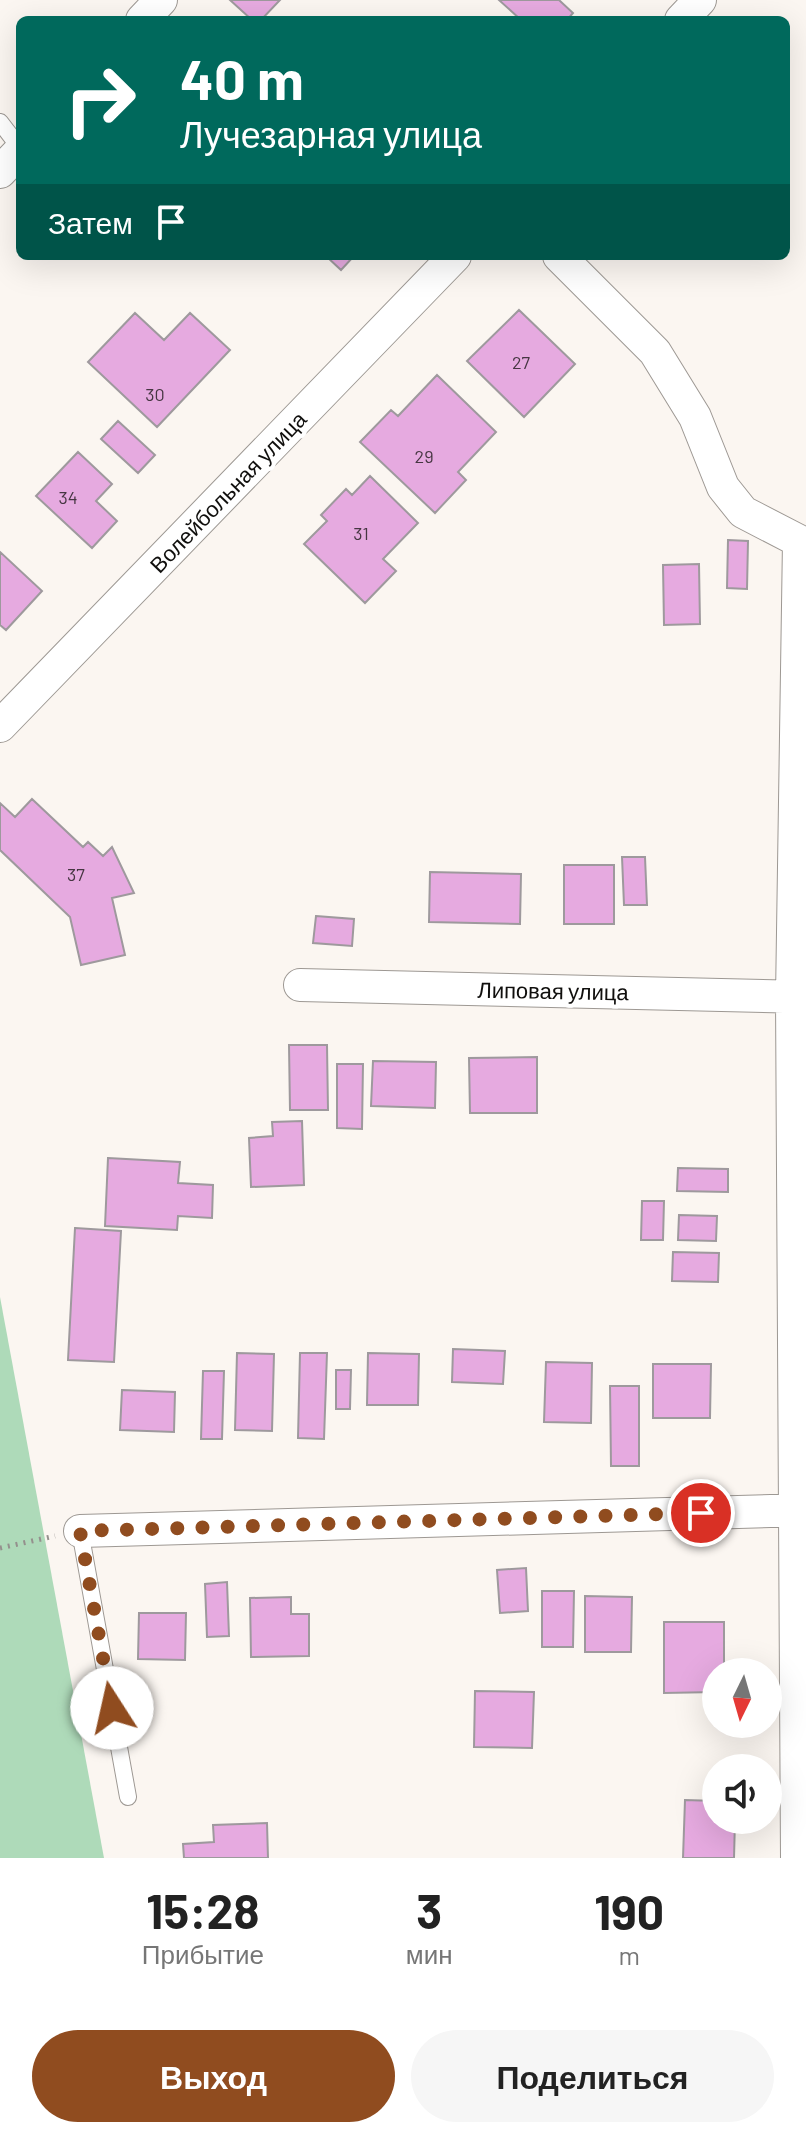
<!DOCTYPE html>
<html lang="ru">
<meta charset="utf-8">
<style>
:root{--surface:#fff;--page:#f6f6f6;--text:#222;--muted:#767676;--accent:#904c1f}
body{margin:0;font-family:Barlow,sans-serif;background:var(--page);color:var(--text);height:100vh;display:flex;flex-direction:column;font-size:30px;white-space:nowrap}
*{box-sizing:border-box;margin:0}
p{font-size:26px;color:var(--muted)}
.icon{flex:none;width:44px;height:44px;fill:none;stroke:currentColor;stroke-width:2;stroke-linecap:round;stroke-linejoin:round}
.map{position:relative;height:1858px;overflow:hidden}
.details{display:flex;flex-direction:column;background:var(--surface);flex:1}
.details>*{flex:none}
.top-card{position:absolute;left:16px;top:16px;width:774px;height:244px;border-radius:12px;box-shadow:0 8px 32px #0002;background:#00695c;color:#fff;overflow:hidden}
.needle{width:52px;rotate:185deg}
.controls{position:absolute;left:702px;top:1658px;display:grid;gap:16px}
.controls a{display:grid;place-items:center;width:80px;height:80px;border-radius:50%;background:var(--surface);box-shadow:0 8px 32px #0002;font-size:40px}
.pin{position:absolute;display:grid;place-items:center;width:68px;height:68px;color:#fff;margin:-34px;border:4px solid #fff;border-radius:50%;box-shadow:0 2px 8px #0007}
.me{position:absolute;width:88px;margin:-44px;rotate:350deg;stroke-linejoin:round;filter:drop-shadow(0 0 6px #0008)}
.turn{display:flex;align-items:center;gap:28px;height:168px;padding:0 32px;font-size:36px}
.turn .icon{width:104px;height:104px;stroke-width:2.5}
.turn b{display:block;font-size:56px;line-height:68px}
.then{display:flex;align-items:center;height:76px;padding:0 32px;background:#0003;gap:16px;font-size:30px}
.eta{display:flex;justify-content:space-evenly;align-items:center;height:136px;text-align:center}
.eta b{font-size:48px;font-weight:700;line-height:56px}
.button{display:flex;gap:16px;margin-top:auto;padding:16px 32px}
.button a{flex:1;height:92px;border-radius:48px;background:var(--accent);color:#fff;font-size:32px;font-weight:700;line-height:92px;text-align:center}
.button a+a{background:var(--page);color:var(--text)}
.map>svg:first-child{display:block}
.green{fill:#aedab9}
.building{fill:#e6aae0;stroke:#9e999d;stroke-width:2}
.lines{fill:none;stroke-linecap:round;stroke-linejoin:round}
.service-casing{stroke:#9d9893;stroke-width:18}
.minor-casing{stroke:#9d9893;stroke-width:34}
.path{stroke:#94908d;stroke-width:5;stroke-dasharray:2 6;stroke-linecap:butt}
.service{stroke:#fff;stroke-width:16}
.minor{stroke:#fff;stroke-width:32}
.route{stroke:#904c1f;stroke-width:14;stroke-dasharray:0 25.2}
.labels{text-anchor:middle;stroke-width:8;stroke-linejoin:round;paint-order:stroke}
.number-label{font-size:18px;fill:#463642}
.street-label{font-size:22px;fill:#100f0d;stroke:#fff}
</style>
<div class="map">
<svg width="806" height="1858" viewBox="0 0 806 1858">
<rect width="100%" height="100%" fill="#fbf6f1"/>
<path class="green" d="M0,1297L104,1858H0Z"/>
<path class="building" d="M230,0H280L261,20H252Z
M499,0H559L573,13L567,20H521Z
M326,256H354L341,270Z
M519,310L575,364L524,417L467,361Z
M135,313L164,340L190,313L230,350L157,427L88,362Z
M437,375L496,432L458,472L466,480L435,513L360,442L391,410L398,416Z
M118,421L155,455L138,473L101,439Z
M78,452L112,484L96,501L117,521L92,548L36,496Z
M370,476L418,523L383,559L396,571L365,603L304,544L327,521L321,515L346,489L352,495Z
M728,540L748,541L747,589L727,588Z
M0,552L42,591L6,630L0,625Z
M699,564L700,624L664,625L663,565Z
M32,799L83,847L88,842L103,856L112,847L134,893L112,898L125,955L81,965L70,917L0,850V803L15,817Z
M622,857H645L647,905H624Z
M564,865H614V924H564Z
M430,872L521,874L520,924L429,922Z
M316,916L354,919L352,946L313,943Z
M289,1045H327L328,1110H290Z
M537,1057V1113H470L469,1058Z
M373,1061L436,1062L435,1108L371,1106Z
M337,1064H363L362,1129L337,1128Z
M302,1121L304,1185L251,1187L249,1138L273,1136L272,1122Z
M108,1158L180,1162L178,1183L213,1185L212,1218L178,1216L177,1230L105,1226Z
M678,1168L728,1169V1192L677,1191Z
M642,1201H664L663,1240H641Z
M679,1215L717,1216L716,1241L678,1240Z
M75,1228L121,1231L114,1362L68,1360Z
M673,1252L719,1253L718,1282L672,1281Z
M453,1349L505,1351L503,1384L452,1382Z
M237,1353L274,1354L272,1431L235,1430Z
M300,1353H327L324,1439L298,1438Z
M368,1353L419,1354L418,1405H367Z
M546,1362L592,1363L591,1423L544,1422Z
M653,1364H711L710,1418H653Z
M336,1370H351L350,1409H336Z
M203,1371H224L222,1439H201Z
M610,1386H639V1466H611Z
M122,1390L175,1392L174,1432L120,1430Z
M526,1568L528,1611L500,1613L497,1570Z
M227,1582L229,1636L207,1637L205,1584Z
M542,1591H574L573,1647H542Z
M585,1596L632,1597L631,1652H585Z
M291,1597V1614H309V1656L251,1657L250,1598Z
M139,1613H186L185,1660L138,1659Z
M664,1622H724V1672H716V1692L664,1693Z
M475,1691L534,1692L532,1748L474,1747Z
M685,1800L716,1801V1820H735L734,1858H683Z
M267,1823L268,1858H184L183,1844L214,1842L213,1825Z"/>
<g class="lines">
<defs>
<path id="service" d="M0,122L20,148
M80,1531L128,1797"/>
<path id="minor" d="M142,20L161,0
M681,20L700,0
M0,172L20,151
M559,256L655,352L695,417L723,487L743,512L799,541
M0,726L455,256
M300,985L806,997
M80,1531L806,1510
M797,1858L792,997L799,541"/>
</defs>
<use href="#service" class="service-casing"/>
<use href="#minor" class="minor-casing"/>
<path class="path" d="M0,1548L55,1536"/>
<use href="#service" class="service"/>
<use href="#minor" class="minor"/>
</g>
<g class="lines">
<path class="route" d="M112,1708L80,1531L701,1513"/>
</g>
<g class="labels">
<g class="number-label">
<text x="521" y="369">27</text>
<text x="155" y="401">30</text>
<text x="424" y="463">29</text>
<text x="68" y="504">34</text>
<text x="361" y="540">31</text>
<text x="76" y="881">37</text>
</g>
<g class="street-label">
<text transform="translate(228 492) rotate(-46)" y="8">Волейбольная улица</text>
<text transform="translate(553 991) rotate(1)" y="8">Липовая улица</text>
</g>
</g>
</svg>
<div class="controls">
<a><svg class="needle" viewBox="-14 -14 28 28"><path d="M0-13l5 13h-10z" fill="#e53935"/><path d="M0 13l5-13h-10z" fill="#767676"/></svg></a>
<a><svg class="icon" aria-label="sound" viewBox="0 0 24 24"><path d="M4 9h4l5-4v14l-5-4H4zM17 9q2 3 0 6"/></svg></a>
</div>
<div class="pin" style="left:701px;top:1513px;background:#d93025"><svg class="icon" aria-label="arrive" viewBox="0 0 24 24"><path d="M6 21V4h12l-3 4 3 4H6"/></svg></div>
<svg class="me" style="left:112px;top:1708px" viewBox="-20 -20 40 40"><circle r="19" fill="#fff"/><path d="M0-13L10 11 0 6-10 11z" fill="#904c1f"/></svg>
<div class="top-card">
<div class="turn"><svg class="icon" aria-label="right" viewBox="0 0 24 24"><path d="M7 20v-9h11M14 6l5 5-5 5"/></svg><div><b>40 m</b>Лучезарная улица</div></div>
<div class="then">Затем<svg class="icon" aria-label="arrive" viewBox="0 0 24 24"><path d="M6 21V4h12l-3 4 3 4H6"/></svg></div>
</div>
</div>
<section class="details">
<div class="eta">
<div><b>15:28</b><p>Прибытие</p></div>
<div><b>3</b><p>мин</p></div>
<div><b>190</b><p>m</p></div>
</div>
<div class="button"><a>Выход</a><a>Поделиться</a></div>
</section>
